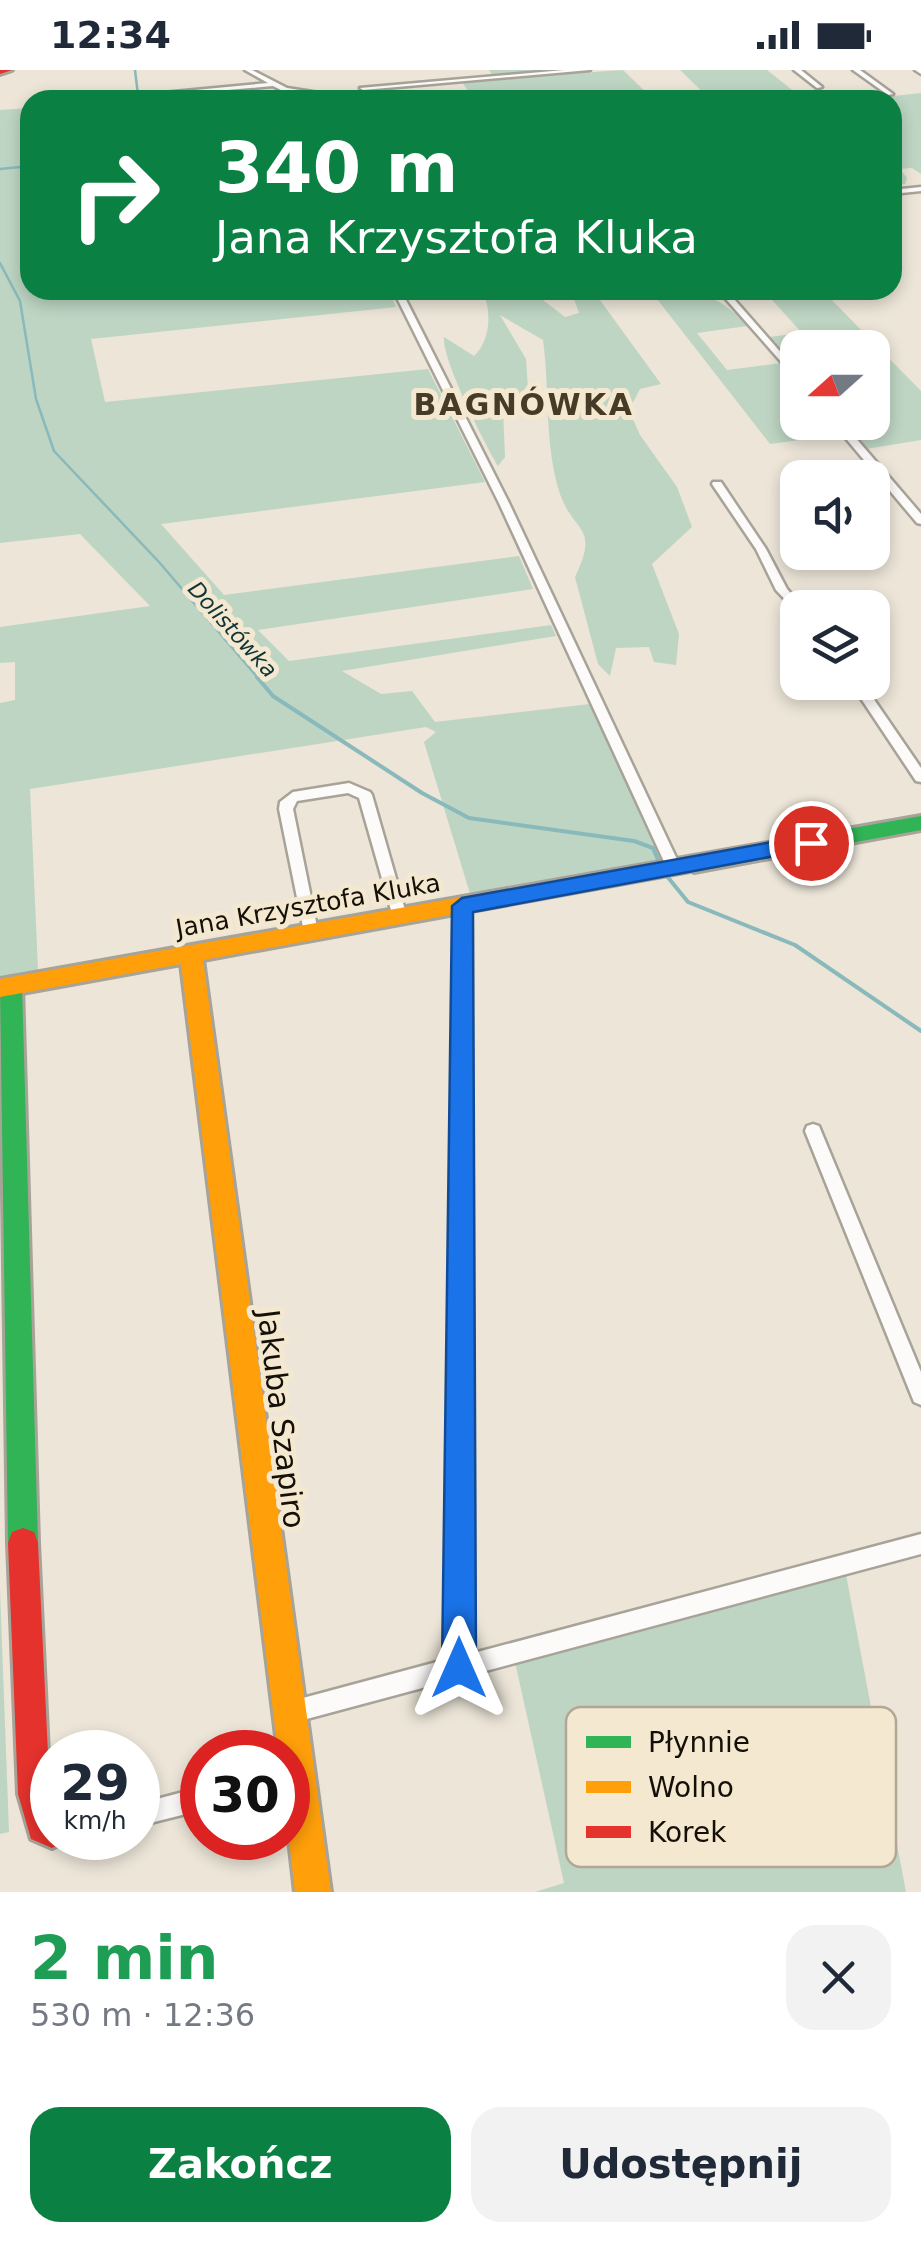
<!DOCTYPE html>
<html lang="pl">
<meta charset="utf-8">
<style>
:root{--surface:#fff;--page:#f2f2f3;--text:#1f2937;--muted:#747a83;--accent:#0b8043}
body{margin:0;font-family:"DejaVu Sans",sans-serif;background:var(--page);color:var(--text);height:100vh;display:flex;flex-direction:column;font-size:38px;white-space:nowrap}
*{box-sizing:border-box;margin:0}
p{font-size:32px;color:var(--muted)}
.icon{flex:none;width:55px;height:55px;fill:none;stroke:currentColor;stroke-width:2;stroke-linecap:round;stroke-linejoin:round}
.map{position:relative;height:1822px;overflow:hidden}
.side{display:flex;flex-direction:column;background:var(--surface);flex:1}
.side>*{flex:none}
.banner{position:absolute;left:20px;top:20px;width:882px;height:210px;border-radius:30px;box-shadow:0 5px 15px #0003;background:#0b8043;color:#fff;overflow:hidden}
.needle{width:65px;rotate:249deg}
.buttons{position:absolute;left:780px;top:260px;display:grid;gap:20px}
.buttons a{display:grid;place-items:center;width:110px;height:110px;border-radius:20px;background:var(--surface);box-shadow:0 5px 15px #0003;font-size:50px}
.speed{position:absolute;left:30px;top:1660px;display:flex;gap:20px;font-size:50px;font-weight:700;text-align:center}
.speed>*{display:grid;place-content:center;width:130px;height:130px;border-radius:50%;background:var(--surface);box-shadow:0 5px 15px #0003;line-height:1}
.speed small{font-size:25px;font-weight:400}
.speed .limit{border:15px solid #d22;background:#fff;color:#111}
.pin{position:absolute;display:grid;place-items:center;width:85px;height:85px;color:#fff;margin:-42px;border:5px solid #fff;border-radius:50%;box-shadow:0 2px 10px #0007}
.me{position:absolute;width:110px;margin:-55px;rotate:0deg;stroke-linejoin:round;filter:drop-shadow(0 0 8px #0008)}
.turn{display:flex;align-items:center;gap:35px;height:210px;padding:0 30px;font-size:45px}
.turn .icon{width:130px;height:130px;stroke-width:2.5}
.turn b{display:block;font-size:70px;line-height:85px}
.round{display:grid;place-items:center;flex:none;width:105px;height:105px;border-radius:30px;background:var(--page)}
.headline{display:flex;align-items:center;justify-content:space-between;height:170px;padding:0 30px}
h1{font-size:60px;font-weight:700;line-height:75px;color:#1e9e55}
.button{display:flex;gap:20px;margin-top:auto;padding:20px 30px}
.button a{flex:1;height:115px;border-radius:30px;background:var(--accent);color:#fff;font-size:40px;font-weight:700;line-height:115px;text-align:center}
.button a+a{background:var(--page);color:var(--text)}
.status{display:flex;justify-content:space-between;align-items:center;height:70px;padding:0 50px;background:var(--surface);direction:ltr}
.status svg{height:28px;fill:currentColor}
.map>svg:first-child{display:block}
.green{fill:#bed5c3;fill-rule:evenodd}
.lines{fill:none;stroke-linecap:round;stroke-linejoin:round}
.stream-far1{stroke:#89b9bb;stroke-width:2.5}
.stream{stroke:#89b9bb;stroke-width:4}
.street-casing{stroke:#a8a399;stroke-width:5}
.fast-casing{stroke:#a8a399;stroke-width:6}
.slow-casing{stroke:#a8a399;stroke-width:6}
.jam-casing{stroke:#a8a399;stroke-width:6}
.street{fill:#fcfbf9;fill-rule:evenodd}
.fast{fill:#30b455;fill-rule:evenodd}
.slow{fill:#ff9f0a;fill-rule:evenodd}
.jam{fill:#e5322d;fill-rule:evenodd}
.route{fill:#1a73e8;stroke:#114b97;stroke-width:2.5}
.labels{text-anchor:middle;stroke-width:10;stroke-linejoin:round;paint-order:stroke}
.far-water-label{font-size:22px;font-style:italic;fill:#0f3438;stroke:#f4e8d0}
.street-label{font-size:25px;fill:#141008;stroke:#f4e8d0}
.far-district-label{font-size:30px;font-weight:bold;letter-spacing:2.5px;fill:#453b27;stroke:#f4e8d0}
.near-street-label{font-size:30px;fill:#141008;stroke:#f4e8d0}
.key{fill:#f4e8d0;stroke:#b1a794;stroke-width:2.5}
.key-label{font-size:28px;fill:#141008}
</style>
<div class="status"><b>12:34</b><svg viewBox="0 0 49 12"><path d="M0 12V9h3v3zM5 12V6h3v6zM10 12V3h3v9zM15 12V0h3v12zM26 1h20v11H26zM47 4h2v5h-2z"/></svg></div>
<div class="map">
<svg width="921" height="1822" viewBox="0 0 921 1822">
<rect width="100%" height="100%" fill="#ece5d8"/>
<path class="green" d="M489,0H548L552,5L623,0L654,30H474L462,12L495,9Z
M680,0H767L805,30H711Z
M921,23V104L912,98L900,99L907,108L905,114L893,116L892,30H858Z
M30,38V220H389L396,237L91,269L105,332L428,299L485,412L161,454L224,525L519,486L533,519L258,560L289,591L551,555L556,566L342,601L381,624L412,621L435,652L590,634L669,792L471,827L424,672L436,662L426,657L30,719L38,900L0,907V633L15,630V592L0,593V557L150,536L80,464L0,473V40Z
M482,220H530L565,247L579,243L574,229L597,226L661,314L640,319L629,340L640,365L677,417L692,457L652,494L679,564L676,595L654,592L649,577L616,578L610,606L598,594L575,507C600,455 574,464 560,424C544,374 550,321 543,270L500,245L526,289L529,335L503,339L505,387L498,396C484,372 442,290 444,267L474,286C491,270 492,240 482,220Z
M650,220C692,220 718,222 747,256L697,263L727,300L790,292L769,267L802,263L763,220H822L921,321V370L860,380L845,364L770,374ZM798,278H872V352H798Z
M844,1494L906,1822H535L564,1813L513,1583Z
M0,1519L9,1762L0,1764Z"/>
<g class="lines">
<path class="stream-far1" d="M135,0L138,25
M85,30L132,25
M0,99L30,96
M0,193L20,231L36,329L54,381L159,492L259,609"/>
<path class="stream" d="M257,607L273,626L422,723L469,748L634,771L653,778L659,792
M666,805L688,832L795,875L921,961"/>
<defs>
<path id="street" d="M245,0H252L287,18L364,30L285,22L273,16L134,28L131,26L268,13Z
M564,0H590L363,20L360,18Z
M794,0H801L822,17L817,18Z
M853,0H860L893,24L888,25Z
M915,0H921V4Z
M921,117V121L892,124V120Z
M393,220H401L509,433L681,798L679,802L674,803L667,798L499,433Z
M718,220H726L798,302V311Z
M832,352H842L921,444V454L917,453Z
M713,412H721L766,479L787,519L804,538H798V541L795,540L776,520L756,479L712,414Z
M850,612H862L921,698V712L916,711Z
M349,713L370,722L372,725L407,847L400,852L393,847L359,728L348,723L297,731L293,739L318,862L311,868L304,862L279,739L280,732L293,722Z
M462,831L469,836L470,1584L921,1464V1484L288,1654L280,1651L277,1643L280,1635L288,1632L448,1589L455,836Z
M813,1054L819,1056L821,1061L921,1302V1335L914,1332L805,1061L807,1056Z
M202,1717V1740L138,1756V1734Z"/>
<path id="fast" d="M921,746V760L694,802L684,794L694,786Z
M11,907L19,910L22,916L38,1473L34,1484L23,1488L12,1484L8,1473L0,915Z"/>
<path id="slow" d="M694,786L704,794L701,799L203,890L331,1822H295L288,1761V1682H278L181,894L0,927V909Z"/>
<path id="jam" d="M0,0H12L0,4Z
M23,1458L34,1462L38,1473L52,1768H66L64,1772L52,1778L31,1769L18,1724L8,1473L12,1462Z"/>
</defs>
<use href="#street" class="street-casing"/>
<use href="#fast" class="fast-casing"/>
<use href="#slow" class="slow-casing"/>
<use href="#jam" class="jam-casing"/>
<use href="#street" class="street"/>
<use href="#fast" class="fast"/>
<use href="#slow" class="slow"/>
<use href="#jam" class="jam"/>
</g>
<path class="route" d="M811,765L821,773L818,778L473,842L476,1598L471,1609L459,1614L447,1609L442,1598L452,836L462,828Z"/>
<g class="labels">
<g class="far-water-label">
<text transform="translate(233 559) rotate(48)" y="8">Dolistówka</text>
</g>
<g class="street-label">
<text transform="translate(308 835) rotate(-10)" y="9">Jana Krzysztofa Kluka</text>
</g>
<g class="far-district-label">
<text x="524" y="345">BAGNÓWKA</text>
</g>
<g class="near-street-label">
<text transform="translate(281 1349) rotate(83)" y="10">Jakuba Szapiro</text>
</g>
</g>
<rect x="566" y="1637" width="330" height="160" rx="15" class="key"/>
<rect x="586" y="1666" width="45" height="12" fill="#30b455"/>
<rect x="586" y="1711" width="45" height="12" fill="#ff9f0a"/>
<rect x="586" y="1756" width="45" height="12" fill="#e5322d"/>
<g class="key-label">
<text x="648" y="1682">Płynnie</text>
<text x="648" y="1727">Wolno</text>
<text x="648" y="1772">Korek</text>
</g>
</svg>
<div class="buttons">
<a><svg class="needle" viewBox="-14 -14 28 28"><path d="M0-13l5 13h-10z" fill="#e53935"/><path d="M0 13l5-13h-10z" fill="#747a83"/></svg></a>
<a><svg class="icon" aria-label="sound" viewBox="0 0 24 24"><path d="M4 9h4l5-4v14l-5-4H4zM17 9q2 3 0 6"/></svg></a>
<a><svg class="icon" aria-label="layers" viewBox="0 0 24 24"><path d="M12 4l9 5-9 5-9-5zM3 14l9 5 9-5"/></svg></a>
</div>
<div class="speed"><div>29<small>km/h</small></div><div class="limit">30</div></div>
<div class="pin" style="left:811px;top:773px;background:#d93025"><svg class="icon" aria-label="arrive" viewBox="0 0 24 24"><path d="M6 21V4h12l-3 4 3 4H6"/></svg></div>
<svg class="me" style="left:459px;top:1598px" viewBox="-20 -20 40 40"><path d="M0-17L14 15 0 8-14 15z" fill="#1a73e8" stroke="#fff" stroke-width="4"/></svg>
<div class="banner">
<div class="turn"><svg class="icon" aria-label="right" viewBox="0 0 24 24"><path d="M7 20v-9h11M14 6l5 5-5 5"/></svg><div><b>340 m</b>Jana Krzysztofa Kluka</div></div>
</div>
</div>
<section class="side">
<div class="headline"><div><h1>2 min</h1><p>530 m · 12:36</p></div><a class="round"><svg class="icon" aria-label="close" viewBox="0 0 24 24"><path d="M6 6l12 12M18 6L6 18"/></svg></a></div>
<div class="button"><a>Zakończ</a><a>Udostępnij</a></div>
</section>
